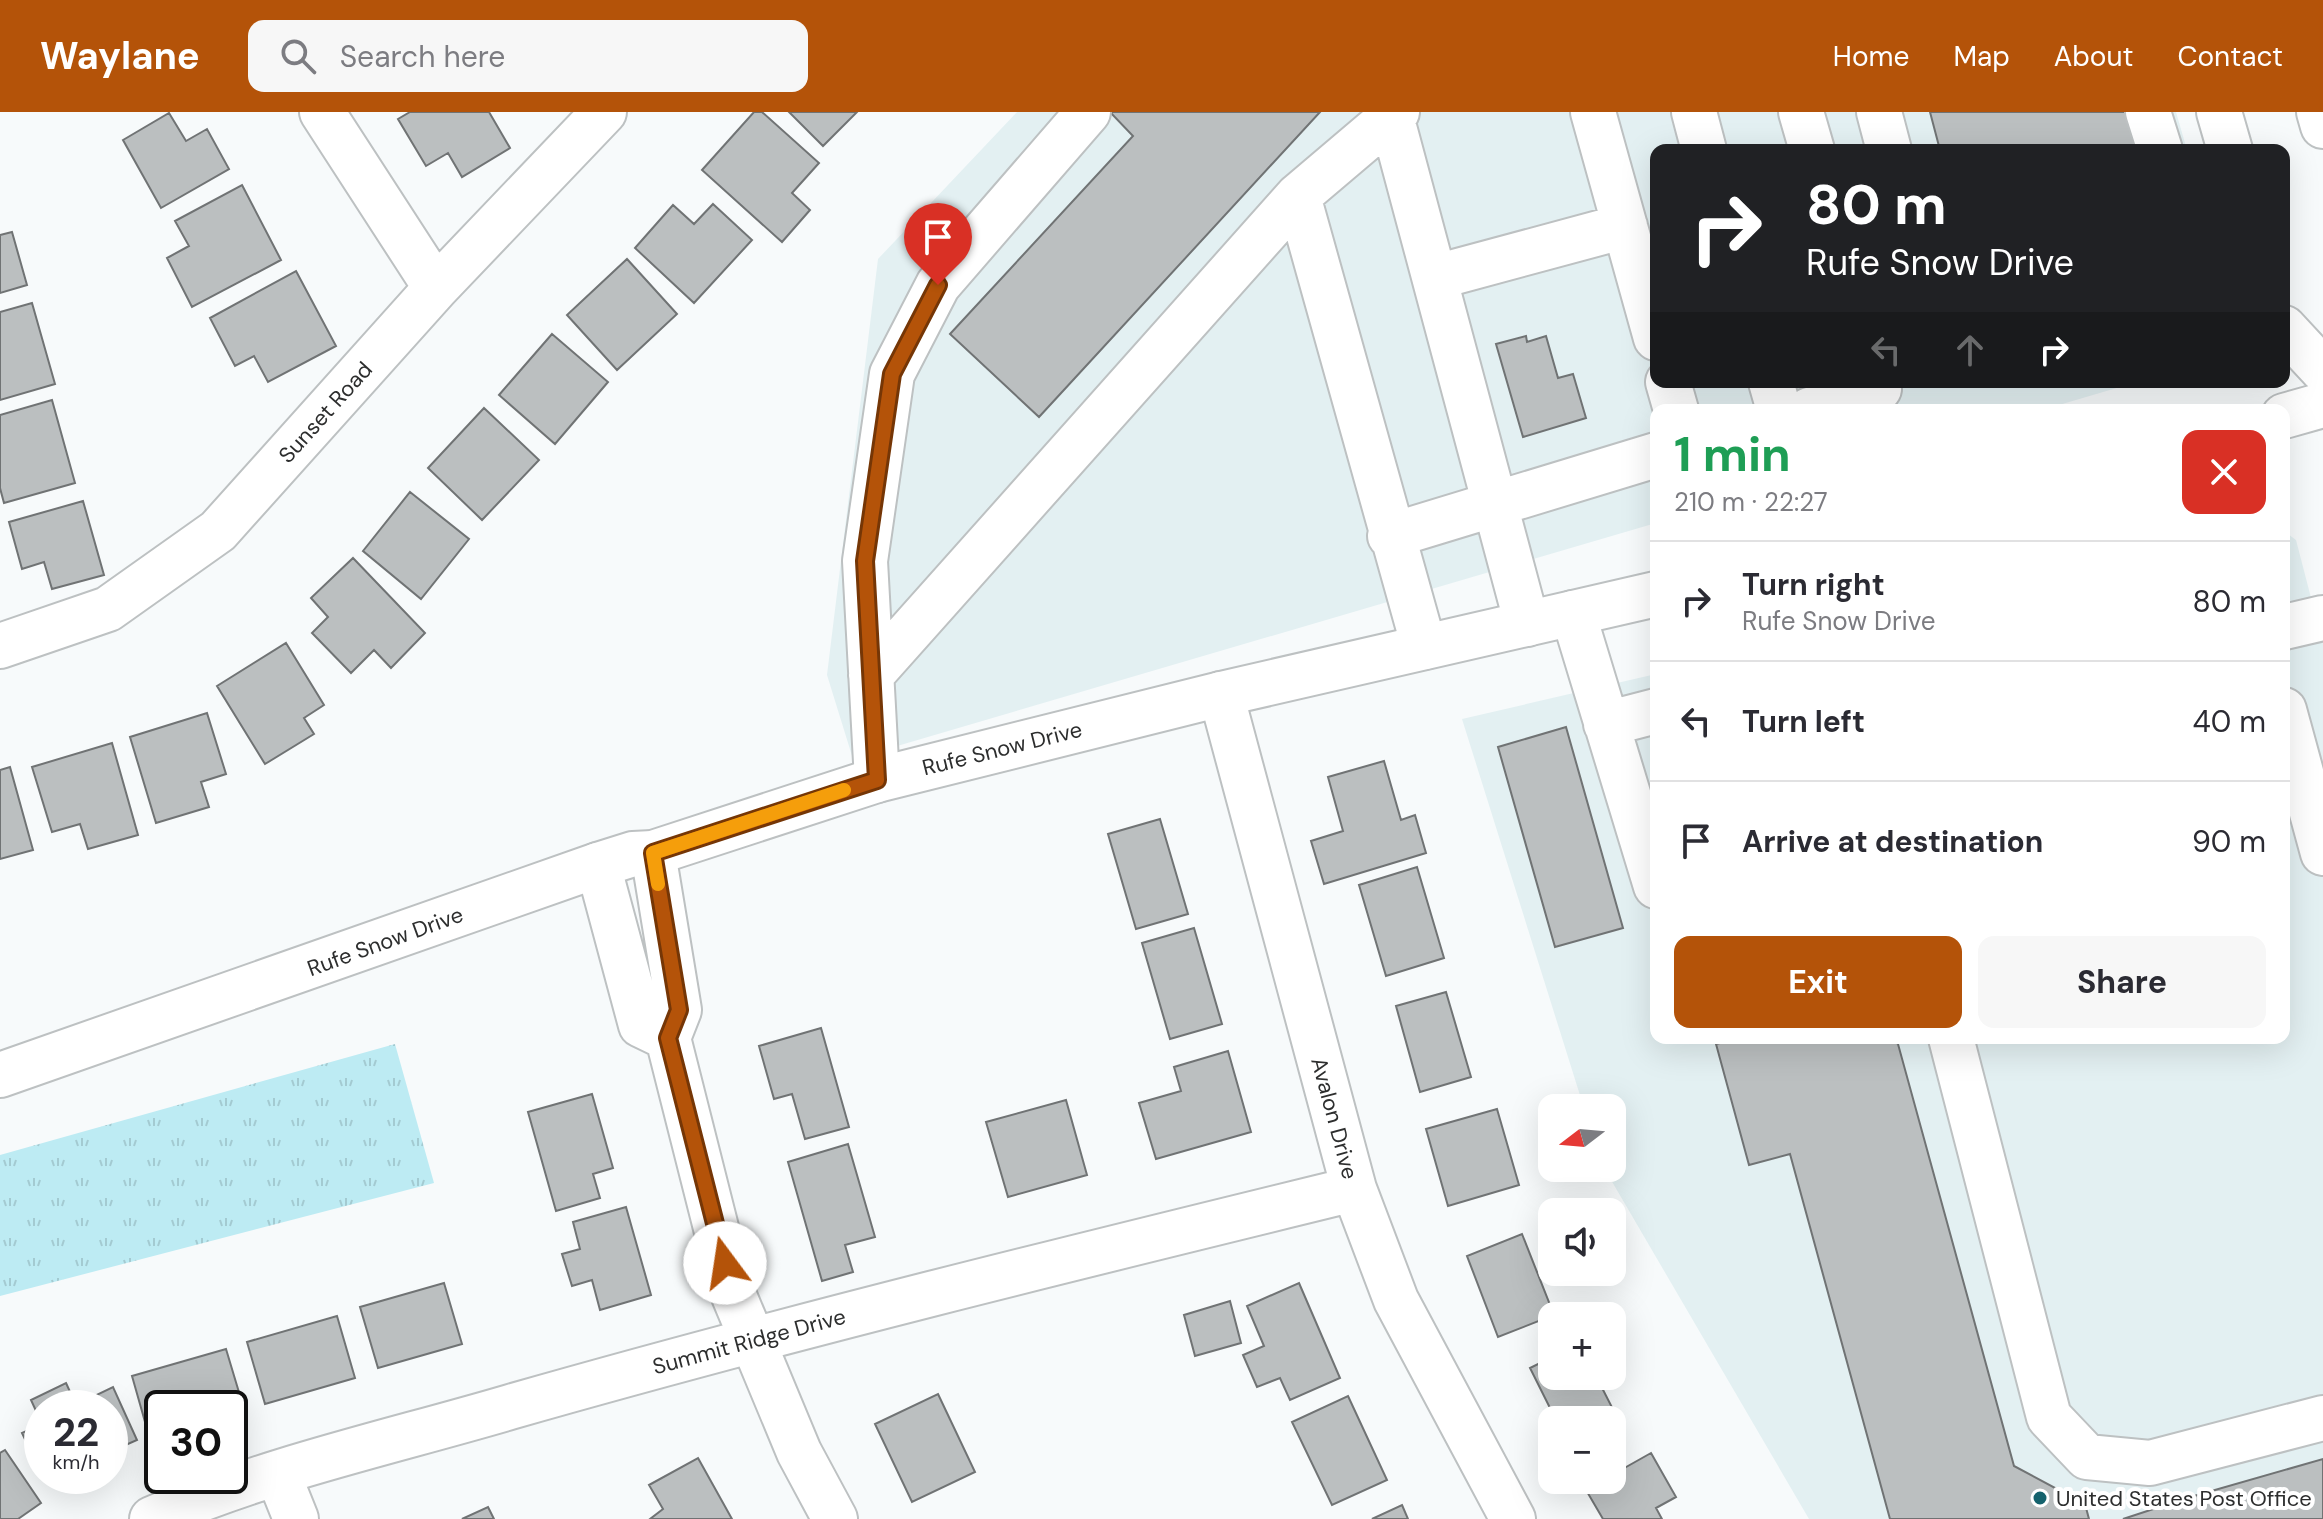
<!DOCTYPE html>
<meta charset="utf-8">
<style>
:root{--surface:#fff;--page:#f7f7f7;--text:#2b2b33;--muted:#7c7c81;--line:#e1e1e2;--accent:#b45309}
body{margin:0;font-family:"DM Sans",sans-serif;background:var(--page);color:var(--text);height:100vh;display:flex;flex-direction:column;font-size:30px;white-space:nowrap}
*{box-sizing:border-box;margin:0}
p{font-size:26px;color:var(--muted)}
.icon{flex:none;width:44px;height:44px;fill:none;stroke:currentColor;stroke-width:2;stroke-linecap:round;stroke-linejoin:round}
.map{position:relative;flex:1;overflow:hidden}
.details{position:absolute;left:1650px;top:292px;width:640px;height:640px;display:flex;flex-direction:column;background:var(--surface);border-radius:16px;box-shadow:0 8px 32px #0002}
.details>*{flex:none}
.guide{position:absolute;left:1650px;top:32px;width:640px;height:244px;border-radius:16px;box-shadow:0 8px 32px #0002;background:#202124;color:#fff;overflow:hidden}
.needle{width:52px;rotate:254deg}
.controls{position:absolute;left:1538px;top:982px;display:grid;gap:16px}
.controls a{display:grid;place-items:center;width:88px;height:88px;border-radius:16px;background:var(--surface);box-shadow:0 8px 32px #0002;font-size:40px}
.speed{position:absolute;left:24px;top:1278px;display:flex;gap:16px;font-size:40px;font-weight:700;text-align:center}
.speed>*{display:grid;place-content:center;width:104px;height:104px;border-radius:50%;background:var(--surface);box-shadow:0 8px 32px #0002;line-height:1}
.speed small{font-size:20px;font-weight:400}
.speed .limit{border:4px solid #111;border-radius:12px;background:#fff;color:#111}
.pin{position:absolute;display:grid;place-items:center;width:68px;height:68px;color:#fff;margin:-82px -34px;border-radius:50% 50% 50% 0;rotate:-45deg;box-shadow:0 0 8px #0007}
.pin .icon{rotate:45deg}
.me{position:absolute;width:88px;margin:-44px;rotate:346deg;stroke-linejoin:round;filter:drop-shadow(0 0 6px #0008)}
.turn{display:flex;align-items:center;gap:28px;height:168px;padding:0 24px;font-size:36px}
.turn .icon{width:104px;height:104px;stroke-width:2.5}
.turn b{display:block;font-size:56px;line-height:68px}
.lanes{display:flex;align-items:center;height:76px;padding:0 24px;background:#0003;justify-content:center;gap:40px;direction:ltr}
.lanes .off{opacity:.35}
.round{display:grid;place-items:center;flex:none;width:84px;height:84px;border-radius:16px;background:var(--page)}
.summary{display:flex;align-items:center;justify-content:space-between;height:136px;padding:0 24px}
h1{font-size:48px;font-weight:700;line-height:60px;color:#1e9e55}
.action{display:flex;gap:16px;margin-top:auto;padding:16px 24px}
.action a{flex:1;height:92px;border-radius:16px;background:var(--accent);color:#fff;font-size:32px;font-weight:700;line-height:92px;text-align:center}
.action a+a{background:var(--page);color:var(--text)}
ul{padding:0;list-style:none}
li{display:flex;align-items:center;gap:24px;height:120px;padding:0 24px;border-top:2px solid var(--line)}
li div{flex:1}
li b{display:block;font-size:30px}
li em{font-style:normal}
header{display:flex;align-items:center;gap:48px;box-sizing:border-box;height:112px;padding:0 40px;background:var(--accent);color:#fff}
header strong{font-size:38px}
nav{display:flex;gap:44px;margin-inline-start:auto;font-size:28px}
.search{width:560px;height:72px;background:var(--page);display:flex;align-items:center;gap:20px;box-sizing:border-box;padding:0 28px;border-radius:16px;color:var(--muted);font-size:30px}
.map>svg:first-child{display:block}
.built{fill:#e3f0f2}
.grass{fill:url(#grass-tufts)}
.building{fill:#bbbfc0;stroke:#707374;stroke-width:2}
.lines{fill:none;stroke-linecap:round;stroke-linejoin:round}
.minor-casing{stroke:#bdc1c2;stroke-width:48}
.major-casing{stroke:#bdc1c2;stroke-width:48}
.minor{stroke:#fff;stroke-width:44}
.major{stroke:#fff;stroke-width:44}
.route-casing{stroke:#753606;stroke-width:20}
.route{stroke:#b45309;stroke-width:14}
.slow{stroke:#f59e0b;stroke-width:14}
.poi-dot{fill:#15626d;stroke:#fff;stroke-width:3}
.labels{text-anchor:middle;stroke-width:8;stroke-linejoin:round;paint-order:stroke}
.street-label{font-size:22px;fill:#2d2e2e;stroke:#fff}
.poi-label{font-size:22px;fill:#2d2e2e;stroke:#fff;text-anchor:start}
</style>
<header>
<strong>Waylane</strong>
<div class="search"><svg class="icon" aria-label="search" viewBox="0 0 24 24"><circle cx="10" cy="10" r="6"/><path d="M15 15l6 6"/></svg>Search here</div>
<nav><a>Home</a><a>Map</a><a>About</a><a>Contact</a></nav>
</header>
<div class="map">
<svg width="2323" height="1407" viewBox="0 0 2323 1407">
<defs>
<pattern id="grass-tufts" width="24" height="20" patternUnits="userSpaceOnUse" patternTransform="scale(2)"><rect width="24" height="20" fill="#bdebf3"/><path d="M3 7l-1-3M5 7V3M7 7l1-3M15 17l-1-3M17 17v-4M19 17l1-3" fill="none" stroke="#a3cad1"/></pattern>
</defs>
<rect width="100%" height="100%" fill="#f7fafb"/>
<path class="built" d="M1017,0H2176L2187,38H1656V270H2137L2042,298H1656V411L853,647L827,563L878,147Z
M2284,419L2296,428L2323,532V1407H1809L1604,1056H1612V996H1584L1462,607L1656,562V926H2284Z"/>
<path class="grass" d="M395,932L434,1071L0,1184V1043Z"/>
<path class="building" d="M410,0H489L510,36L462,65L448,41L426,54L398,7Z
M754,0H762L819,51L792,81L810,98L782,130L702,58Z
M789,0H857L823,34Z
M1320,0L1039,305L950,222L1133,24L1110,0Z
M1930,0H2135L2146,38H1940Z
M169,1L186,29L207,17L229,57L161,96L123,28Z
M242,73L281,148L192,195L167,146L189,134L175,109Z
M713,92L752,128L694,191L635,136L673,93L694,112Z
M12,120L27,173L0,181V123Z
M627,147L677,202L617,258L567,203Z
M296,159L336,234L268,270L254,244L235,254L210,206Z
M32,191L55,272L0,288V200Z
M552,222L608,270L555,332L499,283Z
M1526,224L1527,230L1546,224L1558,266L1573,262L1586,306L1523,325L1496,232Z
M52,288L75,371L4,391L0,376V303Z
M484,296L539,348L482,408L428,356Z
M410,380L469,427L421,487L363,439Z
M83,389L104,463L52,477L44,450L22,457L9,410Z
M353,446L425,521L391,556L374,538L351,561L312,521L328,505L311,486Z
M286,531L324,593L304,606L314,622L265,652L217,574Z
M207,601L226,662L201,670L209,695L156,711L130,625Z
M1566,615L1623,816L1555,835L1498,635Z
M112,631L138,723L88,737L80,712L52,720L32,655Z
M1384,649L1401,708L1415,703L1426,741L1324,772L1311,729L1343,719L1328,665Z
M10,655L33,738L0,747V658Z
M1160,707L1188,802L1136,817L1108,722Z
M1417,755L1444,846L1386,864L1359,773Z
M1194,816L1222,912L1170,927L1142,831Z
M1446,880L1471,965L1420,980L1396,894Z
M821,916L849,1015L805,1027L792,982L774,987L759,934Z
M1739,926H1889L1898,932L2014,1354L2085,1392L2089,1407H1890L1790,1042L1749,1053L1716,932Z
M1228,939L1251,1020L1156,1047L1139,991L1181,979L1174,955Z
M592,982L613,1056L593,1062L600,1086L556,1099L528,1000Z
M1066,988L1087,1063L1008,1085L986,1010Z
M1497,997L1519,1073L1448,1094L1426,1017Z
M848,1032L875,1125L845,1133L853,1160L822,1169L788,1050Z
M626,1095L651,1183L600,1198L592,1168L572,1174L562,1142L580,1137L573,1110Z
M1522,1122L1554,1203L1498,1225L1467,1144Z
M444,1171L462,1232L378,1256L360,1195Z
M1299,1171L1340,1266L1290,1288L1280,1266L1257,1275L1243,1243L1264,1234L1247,1194Z
M1230,1189L1241,1231L1195,1244L1184,1203Z
M337,1204L355,1266L265,1292L247,1230Z
M226,1237L244,1297L230,1301V1296H162V1320L149,1324L132,1264Z
M1552,1245V1264H1596L1623,1317L1612,1323V1308H1556L1530,1256Z
M66,1271L76,1293L113,1275L137,1328L110,1340V1296H42V1312L31,1288Z
M938,1282L975,1360L912,1390L875,1312Z
M1348,1284L1387,1368L1332,1393L1292,1310Z
M42,1312V1363L22,1321Z
M5,1338L41,1391L18,1407H0V1341Z
M1651,1341L1676,1385L1656,1396L1662,1407H1603L1586,1378L1604,1368H1612V1363Z
M698,1346L732,1407H650L663,1397L649,1373Z
M2323,1347V1407H2123L2187,1386Z
M1402,1393L1408,1407H1372Z
M488,1395L494,1407H462Z"/>
<g class="lines">
<defs>
<path id="minor" d="M322,0L436,176
M1390,0L1527,512
M1593,0L1656,226
M1694,0L1704,38
M1801,0L1812,38
M1879,0L1889,38
M2148,0L2160,38
M1298,84L1424,535
M1436,165L1625,114
M1668,270L1676,298
M1771,270L1779,298
M1809,298L1879,277L1877,270
M1390,424L1656,343
M1573,501L1656,774
M2284,515L2323,506
M0,534L108,497L218,419L436,176L604,0
M871,563L1298,84L1397,0
M1221,582L1354,1077L1396,1188L1513,1407
M2284,598L2323,741
M1606,612L1656,599
M877,668L865,449L892,262L938,173L1088,0
M653,741L679,898L668,926L732,1179L799,1340L835,1407
M598,753L641,913L668,926
M1951,926L2049,1305L2087,1345L2150,1351L2323,1306
M278,1362L296,1407
M152,1407C266,1357 391,1330 510,1295C790,1215 1072,1146 1354,1077"/>
<path id="major" d="M2219,0L2230,38
M2319,0L2323,14
M2284,216L2323,258
M2284,304L2323,293
M0,963L598,753L633,742L653,741L877,668L1221,582L1656,482"/>
</defs>
<use href="#minor" class="minor-casing"/>
<use href="#major" class="major-casing"/>
<use href="#minor" class="minor"/>
<use href="#major" class="major"/>
</g>
<g class="lines">
<defs>
<path id="route" d="M725,1151L668,926L679,898L653,741L877,668L865,449L892,262L938,173"/>
</defs>
<use href="#route" class="route-casing"/>
<use href="#route" class="route"/>
<path class="slow" d="M658,772L653,741L844,678"/>
</g>
<circle class="poi-dot" cx="2040" cy="1386" r="8"/>
<g class="labels">
<g class="street-label">
<text transform="translate(325 300) rotate(-48)" y="8">Sunset Road</text>
<text transform="translate(1002 636) rotate(-14)" y="8">Rufe Snow Drive</text>
<text transform="translate(385 829) rotate(-20)" y="8">Rufe Snow Drive</text>
<text transform="translate(1335 1006) rotate(75)" y="8">Avalon Drive</text>
<text transform="translate(749 1229) rotate(-15)" y="8">Summit Ridge Drive</text>
</g>
<g class="poi-label">
<text x="2056" y="1394">United States Post Office</text>
</g>
</g>
</svg>
<div class="controls">
<a><svg class="needle" viewBox="-14 -14 28 28"><path d="M0-13l5 13h-10z" fill="#e53935"/><path d="M0 13l5-13h-10z" fill="#7c7c81"/></svg></a>
<a><svg class="icon" aria-label="sound" viewBox="0 0 24 24"><path d="M4 9h4l5-4v14l-5-4H4zM17 9q2 3 0 6"/></svg></a>
<a>+</a>
<a>−</a>
</div>
<div class="speed"><div>22<small>km/h</small></div><div class="limit">30</div></div>
<div class="pin" style="left:938px;top:173px;background:#d93025"><svg class="icon" aria-label="arrive" viewBox="0 0 24 24"><path d="M6 21V4h12l-3 4 3 4H6"/></svg></div>
<svg class="me" style="left:725px;top:1151px" viewBox="-20 -20 40 40"><circle r="19" fill="#fff"/><path d="M0-13L10 11 0 6-10 11z" fill="#b45309"/></svg>
<div class="guide">
<div class="turn"><svg class="icon" aria-label="right" viewBox="0 0 24 24"><path d="M7 20v-9h11M14 6l5 5-5 5"/></svg><div><b>80 m</b>Rufe Snow Drive</div></div>
<div class="lanes"><svg class="icon off" aria-label="left" viewBox="0 0 24 24"><path d="M17 20v-9H6M10 6l-5 5 5 5"/></svg><svg class="icon off" aria-label="ahead" viewBox="0 0 24 24"><path d="M12 20V5M6 11l6-6 6 6"/></svg><svg class="icon" aria-label="right" viewBox="0 0 24 24"><path d="M7 20v-9h11M14 6l5 5-5 5"/></svg></div>
</div>
<section class="details">
<div class="summary"><div><h1>1 min</h1><p>210 m · 22:27</p></div><a class="round" style="background:#d93025;color:#fff"><svg class="icon" aria-label="close" viewBox="0 0 24 24"><path d="M6 6l12 12M18 6L6 18"/></svg></a></div>
<ul>
<li><svg class="icon" aria-label="right" viewBox="0 0 24 24"><path d="M7 20v-9h11M14 6l5 5-5 5"/></svg><div><b>Turn right</b><p>Rufe Snow Drive</p></div><em>80 m</em></li>
<li><svg class="icon" aria-label="left" viewBox="0 0 24 24"><path d="M17 20v-9H6M10 6l-5 5 5 5"/></svg><div><b>Turn left</b></div><em>40 m</em></li>
<li><svg class="icon" aria-label="arrive" viewBox="0 0 24 24"><path d="M6 21V4h12l-3 4 3 4H6"/></svg><div><b>Arrive at destination</b></div><em>90 m</em></li>
</ul>
<div class="action"><a>Exit</a><a>Share</a></div>
</section>
</div>
